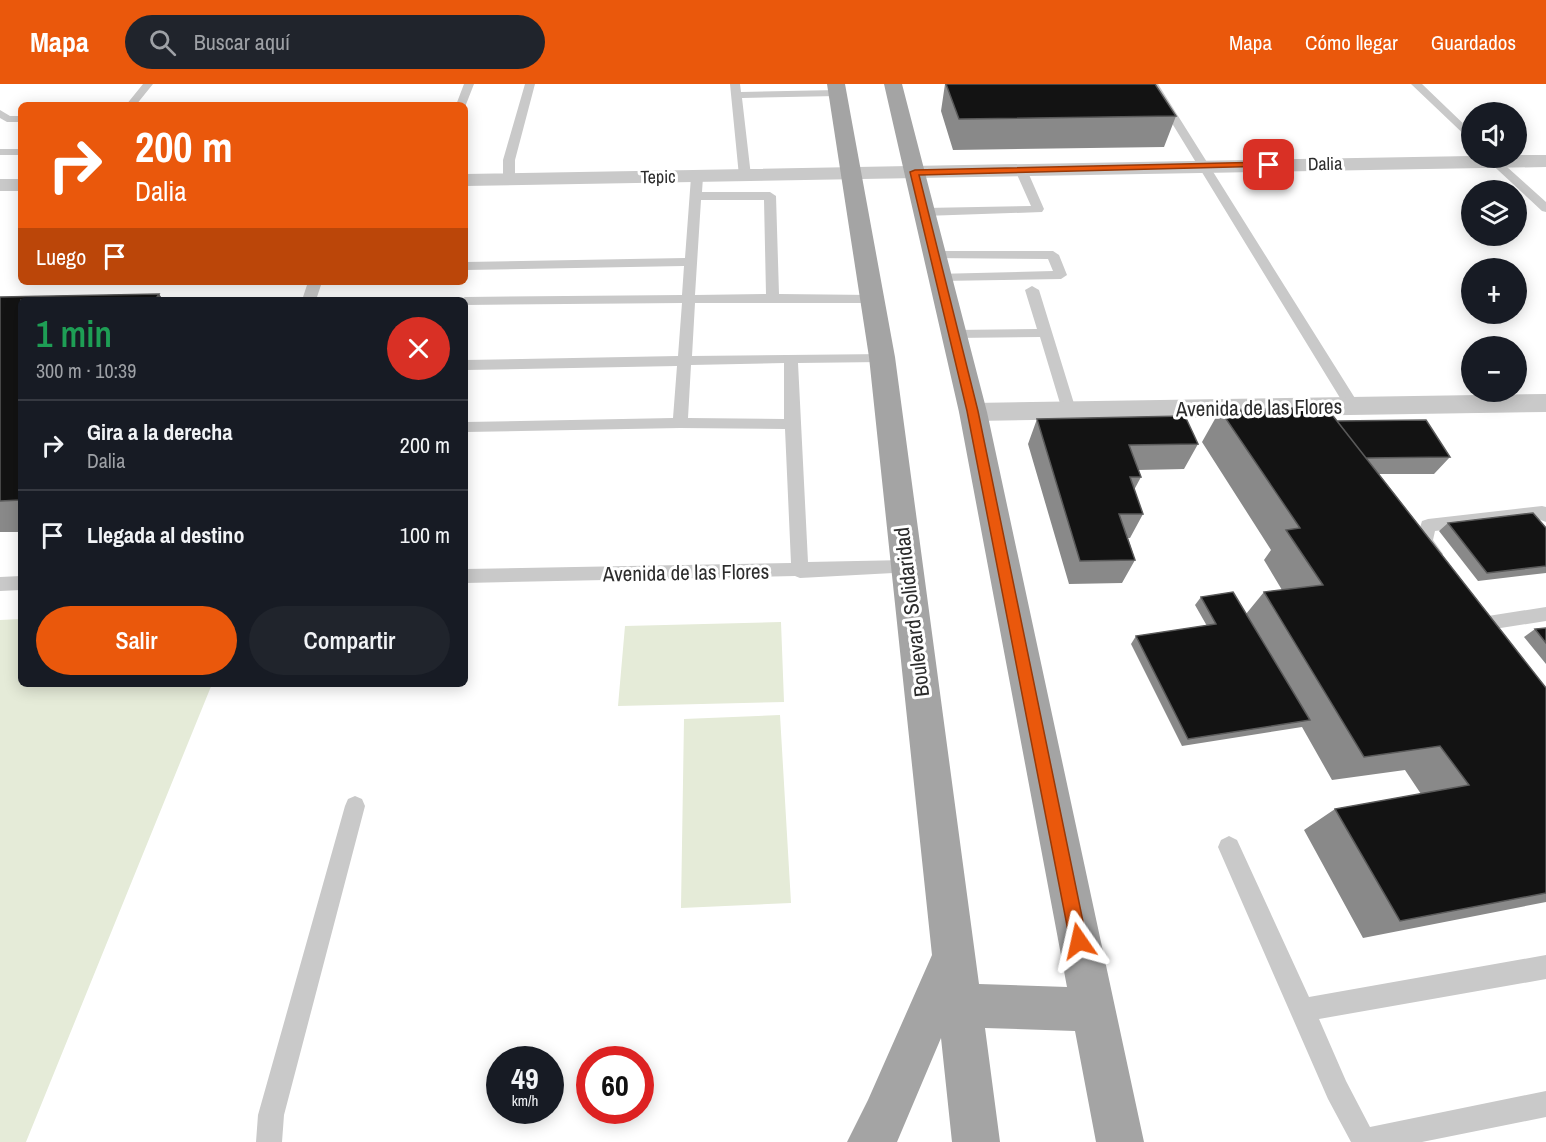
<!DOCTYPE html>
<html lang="es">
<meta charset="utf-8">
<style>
:root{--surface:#171b24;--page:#20242c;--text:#f1f3f6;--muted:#9ea1a6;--line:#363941;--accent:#ea580c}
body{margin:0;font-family:"Archivo Narrow",sans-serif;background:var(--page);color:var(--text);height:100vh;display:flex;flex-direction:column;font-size:22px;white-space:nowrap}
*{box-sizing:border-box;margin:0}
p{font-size:20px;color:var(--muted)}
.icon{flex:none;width:33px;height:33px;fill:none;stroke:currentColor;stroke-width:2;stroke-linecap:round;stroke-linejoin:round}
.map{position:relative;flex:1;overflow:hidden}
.panel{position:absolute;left:18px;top:213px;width:450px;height:390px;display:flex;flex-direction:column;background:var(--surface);border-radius:9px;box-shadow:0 3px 15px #0003}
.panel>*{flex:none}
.hud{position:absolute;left:18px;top:18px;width:450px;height:183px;border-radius:9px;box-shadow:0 3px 15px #0003;background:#ea580c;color:#fff;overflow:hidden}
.buttons{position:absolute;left:1461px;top:18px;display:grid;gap:12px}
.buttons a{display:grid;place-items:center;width:66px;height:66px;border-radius:50%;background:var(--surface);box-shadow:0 3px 15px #0003;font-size:30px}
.speed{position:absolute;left:486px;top:962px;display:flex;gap:12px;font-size:30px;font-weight:700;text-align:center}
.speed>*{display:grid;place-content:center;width:78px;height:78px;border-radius:50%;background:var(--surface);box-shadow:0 3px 15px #0003;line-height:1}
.speed small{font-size:15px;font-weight:400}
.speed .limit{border:9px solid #d22;background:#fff;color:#111}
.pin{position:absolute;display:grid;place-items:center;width:51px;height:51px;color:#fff;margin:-26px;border-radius:12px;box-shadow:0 3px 9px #0006}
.me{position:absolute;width:66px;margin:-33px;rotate:349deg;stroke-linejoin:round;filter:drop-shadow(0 0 4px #0008)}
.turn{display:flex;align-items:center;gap:21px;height:126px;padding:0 18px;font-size:27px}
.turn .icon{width:78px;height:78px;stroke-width:2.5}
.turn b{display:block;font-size:42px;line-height:51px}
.then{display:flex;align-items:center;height:57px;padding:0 18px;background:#0003;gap:12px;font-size:22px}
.round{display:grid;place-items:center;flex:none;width:63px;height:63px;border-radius:32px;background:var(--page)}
.overview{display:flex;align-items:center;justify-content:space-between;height:102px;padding:0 18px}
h1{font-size:36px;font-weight:600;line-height:45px;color:#1e9e55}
.primary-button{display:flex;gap:12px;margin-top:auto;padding:12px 18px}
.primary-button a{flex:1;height:69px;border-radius:36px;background:var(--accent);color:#fff;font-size:24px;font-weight:600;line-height:69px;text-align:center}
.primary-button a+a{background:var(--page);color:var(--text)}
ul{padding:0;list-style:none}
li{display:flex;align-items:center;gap:18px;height:90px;padding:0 18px;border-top:2px solid var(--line)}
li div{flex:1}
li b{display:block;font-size:22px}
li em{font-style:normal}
header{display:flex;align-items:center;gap:36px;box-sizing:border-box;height:84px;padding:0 30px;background:var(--accent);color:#fff}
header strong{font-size:28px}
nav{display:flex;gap:33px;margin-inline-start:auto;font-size:21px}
.search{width:420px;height:54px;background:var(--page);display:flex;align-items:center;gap:15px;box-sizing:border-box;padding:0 21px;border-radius:33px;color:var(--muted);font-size:22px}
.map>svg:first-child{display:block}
.green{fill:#e5ebd8}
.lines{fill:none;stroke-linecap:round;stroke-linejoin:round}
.lane{fill:#c9c9c9;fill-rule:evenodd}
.street{fill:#c9c9c9;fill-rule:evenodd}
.primary{fill:#a4a4a4;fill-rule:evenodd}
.wall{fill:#898989}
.shaded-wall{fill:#5a5a5a}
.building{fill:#131313;stroke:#5a5a5a;stroke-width:1.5}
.route{fill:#ea580c;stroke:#983908;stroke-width:1.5}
.labels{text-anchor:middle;stroke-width:6;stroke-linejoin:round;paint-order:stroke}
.far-street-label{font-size:18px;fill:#2c2c2c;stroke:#fff}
.street-label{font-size:21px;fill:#2c2c2c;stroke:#fff}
</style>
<header>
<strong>Mapa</strong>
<div class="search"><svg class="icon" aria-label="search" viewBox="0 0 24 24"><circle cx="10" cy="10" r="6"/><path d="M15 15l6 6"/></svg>Buscar aquí</div>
<nav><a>Mapa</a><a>Cómo llegar</a><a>Guardados</a></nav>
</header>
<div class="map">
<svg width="1546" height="1058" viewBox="0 0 1546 1058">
<rect width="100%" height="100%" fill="#fff"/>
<path class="green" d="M21,535V600H212L26,1058H0V536Z
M781,538L784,618L618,622L625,542Z
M780,631L791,819L681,824L684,635Z"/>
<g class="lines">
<path class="lane" d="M143,0H153L136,21H126Z
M464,0H474L465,23L456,21Z
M525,0H535L515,76V95L509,98L503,95V76Z
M730,0H740L741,8L838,6L843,9L838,12L742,14L751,92L745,95L739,92Z
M1148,0H1158L1358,319L1360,323L1358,327H1348Z
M1411,0H1422L1472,48V58Z
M0,26L10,32H21V38H7L0,34Z
M0,65H21V71H0Z
M1485,74H1497L1546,118V128L1542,127Z
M1021,83L1027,86L1044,125L1042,128L924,132L918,128L924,124L1031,122L1015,86Z
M697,90L703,93L702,108H770L776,112L779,210L872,211L879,215L872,219H695L692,272L887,270L889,273L882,278L798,279L808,478L906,476L912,478L915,483L912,488L800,494L795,492L465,499V485L791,479L785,345L680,344L465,348V338L673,334L677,282L465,286V276L678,272L682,219L465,221V216H459L465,213L682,211L684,182L465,186V178L685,174L691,93ZM701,116H764L766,210L695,211ZM784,279V335L688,334L691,281Z
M935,167H1053L1059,171L1067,191L1061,195L940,197L935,196L934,193L935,190L1053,187L1048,175L931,174L929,171Z
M308,198H322L316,216H302Z
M1032,202L1039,206L1076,326L1074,330L1069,331L1062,326L1040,253L954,254L947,250L954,246L1037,245L1025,206Z
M1542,422L1546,423V438L1538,435L1435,447L1433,456L1443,470L1440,475C1427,479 1421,467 1416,457L1422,437L1428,435Z
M21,492V506L0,507V493Z
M1546,523V537L1488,546L1482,544L1479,539L1482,534L1488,532Z
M355,712L362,715L365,722L284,1031L282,1058H256L258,1031L345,722L348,715Z
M1229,752L1237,756L1309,913L1546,871V895L1319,935L1346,997L1370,1043L1546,1007V1033L1422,1058H1351L1328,1015L1218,763L1221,756Z"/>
<path class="street" d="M1516,71H1546V83L465,102V90L1472,72L1516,74Z
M0,95H21V107H0Z
M1546,310V328L973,337L963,335L959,328L963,321L973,319Z"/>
<path class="primary" d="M827,0H845L895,273L979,900L1067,903L959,328L884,0H902L987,328L1144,1058H1096L1075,947L985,944L1000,1058H952L941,954L897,1058H847L868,1016L932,871L869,273Z"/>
</g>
<path class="wall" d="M945,0H1155L1176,32L1164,63L953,66L941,27Z
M159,210L163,216H21V448H0V213Z
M1220,326L1337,337L1450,373L1434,390H1379L1546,604V818L1363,854L1304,746L1335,725L1421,710L1405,686L1332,696L1302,643L1182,662L1131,560L1136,552L1207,542L1195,521L1201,513L1246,530L1264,508L1282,506L1264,476L1271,466L1202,358Z
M1037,335L1198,360L1184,385L1138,386L1141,393L1134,406L1143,430L1130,454H1128L1135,476L1122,499L1069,500L1028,360Z
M1448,439L1546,444V489L1478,497L1439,447Z
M1546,544V580L1524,553L1535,545Z"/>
<path class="shaded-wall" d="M159,210L163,216H155Z"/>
<path class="building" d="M946,0H1155L1176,32L959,35Z
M159,210L155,216H21V416L0,417V213Z
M1326,323L1546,604V809L1400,837L1335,725L1469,701L1440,662L1364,673L1264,508L1323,501L1286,446L1300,444L1220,326Z
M1185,332L1198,360L1129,361L1141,393H1130L1143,430H1119L1135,476L1080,477L1037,335Z
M1426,336L1450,373L1366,374L1337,337Z
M1533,429L1546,444V482L1487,489L1448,439Z
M1233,508L1310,636L1188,655L1136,552L1216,540L1201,513Z
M1546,544V559L1535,545Z"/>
<path class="route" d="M1269,78L1272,79V82L919,91L978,327L1087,857L1085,863L1079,866L1073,863L1070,857L967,327L910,88L915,86Z"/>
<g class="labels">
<g class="far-street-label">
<text transform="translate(1325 80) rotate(-1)" y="6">Dalia</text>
<text transform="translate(658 93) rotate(-1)" y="6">Tepic</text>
</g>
<g class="street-label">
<text transform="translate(1259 324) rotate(-1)" y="7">Avenida de las Flores</text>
<text transform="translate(686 489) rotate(-1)" y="7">Avenida de las Flores</text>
<text transform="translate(912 528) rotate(-97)" y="7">Boulevard Solidaridad</text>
</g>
</g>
</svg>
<div class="buttons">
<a><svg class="icon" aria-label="sound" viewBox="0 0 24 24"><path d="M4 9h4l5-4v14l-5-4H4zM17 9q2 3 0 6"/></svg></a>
<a><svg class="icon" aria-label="layers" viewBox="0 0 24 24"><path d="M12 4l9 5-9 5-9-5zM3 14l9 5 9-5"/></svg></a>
<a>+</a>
<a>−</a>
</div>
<div class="speed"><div>49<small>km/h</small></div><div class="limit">60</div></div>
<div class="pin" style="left:1269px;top:81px;background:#d93025"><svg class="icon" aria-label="arrive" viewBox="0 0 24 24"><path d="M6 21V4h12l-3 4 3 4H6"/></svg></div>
<svg class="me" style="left:1079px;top:857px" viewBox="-20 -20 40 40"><path d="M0-17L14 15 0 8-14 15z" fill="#ea580c" stroke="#fff" stroke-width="4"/></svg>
<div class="hud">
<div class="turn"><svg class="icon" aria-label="right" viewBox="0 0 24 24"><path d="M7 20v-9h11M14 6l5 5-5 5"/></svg><div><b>200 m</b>Dalia</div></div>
<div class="then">Luego<svg class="icon" aria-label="arrive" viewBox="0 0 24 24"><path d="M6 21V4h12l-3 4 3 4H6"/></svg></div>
</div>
<section class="panel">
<div class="overview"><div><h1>1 min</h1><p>300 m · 10:39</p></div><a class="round" style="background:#d93025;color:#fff"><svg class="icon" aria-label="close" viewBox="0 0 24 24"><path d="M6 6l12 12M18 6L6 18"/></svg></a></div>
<ul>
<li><svg class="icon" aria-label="right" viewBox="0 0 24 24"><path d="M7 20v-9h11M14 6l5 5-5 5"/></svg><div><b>Gira a la derecha</b><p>Dalia</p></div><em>200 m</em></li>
<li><svg class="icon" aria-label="arrive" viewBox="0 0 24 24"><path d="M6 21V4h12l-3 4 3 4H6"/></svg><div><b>Llegada al destino</b></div><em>100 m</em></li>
</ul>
<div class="primary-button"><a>Salir</a><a>Compartir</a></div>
</section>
</div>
